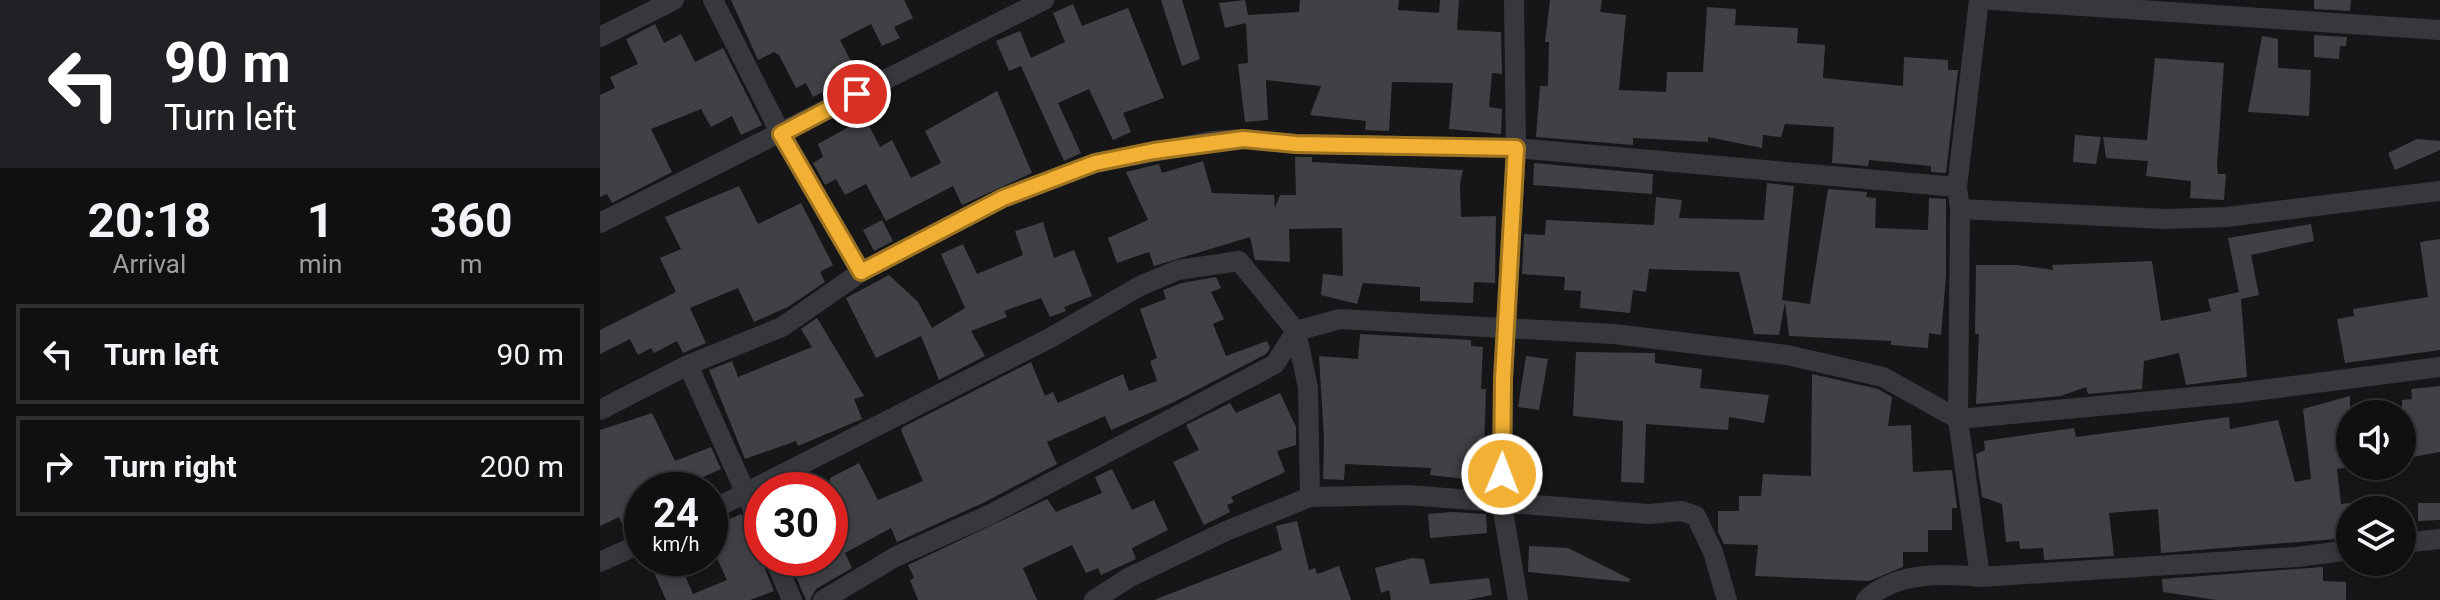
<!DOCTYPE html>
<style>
:root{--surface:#101012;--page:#19191b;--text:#f1f3f6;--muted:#9c9d9f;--line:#303032}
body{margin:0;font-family:Roboto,sans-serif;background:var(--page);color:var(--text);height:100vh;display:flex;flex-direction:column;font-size:30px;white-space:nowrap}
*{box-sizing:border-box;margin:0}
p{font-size:26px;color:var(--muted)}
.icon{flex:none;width:44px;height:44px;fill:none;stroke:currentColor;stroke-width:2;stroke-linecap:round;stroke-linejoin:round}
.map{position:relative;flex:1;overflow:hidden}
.details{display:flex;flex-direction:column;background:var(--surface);width:600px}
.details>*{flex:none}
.guide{background:#202124;color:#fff;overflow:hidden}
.fabs{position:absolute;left:1736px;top:400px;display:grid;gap:16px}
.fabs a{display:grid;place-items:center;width:80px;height:80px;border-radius:50%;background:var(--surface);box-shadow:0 4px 12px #0003,0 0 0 2px var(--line);font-size:40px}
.speed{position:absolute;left:24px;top:472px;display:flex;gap:16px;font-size:40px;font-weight:700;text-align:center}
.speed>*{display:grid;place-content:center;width:104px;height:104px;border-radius:50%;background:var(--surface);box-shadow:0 4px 12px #0003,0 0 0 2px var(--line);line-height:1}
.speed small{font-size:20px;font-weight:400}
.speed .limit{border:12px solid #d22;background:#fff;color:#111}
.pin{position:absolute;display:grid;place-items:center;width:68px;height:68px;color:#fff;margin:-34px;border:4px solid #fff;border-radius:50%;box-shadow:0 2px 8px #0007}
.me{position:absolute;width:88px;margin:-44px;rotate:1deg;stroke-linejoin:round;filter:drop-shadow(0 0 6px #0008)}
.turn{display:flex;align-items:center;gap:28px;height:168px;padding:0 32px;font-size:36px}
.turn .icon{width:104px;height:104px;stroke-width:2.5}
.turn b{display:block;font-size:56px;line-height:68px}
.eta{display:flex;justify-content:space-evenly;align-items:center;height:136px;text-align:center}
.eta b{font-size:48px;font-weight:700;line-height:56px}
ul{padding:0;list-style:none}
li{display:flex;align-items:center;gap:24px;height:100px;margin:0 16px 12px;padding:0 16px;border:4px solid var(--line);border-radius:0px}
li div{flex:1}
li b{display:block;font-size:30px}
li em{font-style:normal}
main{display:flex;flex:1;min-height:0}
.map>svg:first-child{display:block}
.building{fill:#404145}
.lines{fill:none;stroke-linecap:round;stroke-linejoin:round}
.street{stroke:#37383d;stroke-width:20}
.route-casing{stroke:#9d7322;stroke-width:20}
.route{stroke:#f2b134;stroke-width:14}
</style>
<main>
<section class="details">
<div class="guide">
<div class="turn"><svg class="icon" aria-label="left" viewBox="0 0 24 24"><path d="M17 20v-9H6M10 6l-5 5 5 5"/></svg><div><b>90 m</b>Turn left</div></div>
</div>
<div class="eta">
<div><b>20:18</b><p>Arrival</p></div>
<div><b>1</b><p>min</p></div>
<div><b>360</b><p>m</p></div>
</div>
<ul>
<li><svg class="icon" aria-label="left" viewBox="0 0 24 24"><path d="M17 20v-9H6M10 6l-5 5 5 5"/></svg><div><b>Turn left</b></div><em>90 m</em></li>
<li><svg class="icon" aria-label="right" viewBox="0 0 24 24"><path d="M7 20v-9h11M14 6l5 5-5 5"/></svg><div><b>Turn right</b></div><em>200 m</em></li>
</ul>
</section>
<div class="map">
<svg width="1840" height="600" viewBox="0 0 1840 600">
<rect width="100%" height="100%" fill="#161618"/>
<path class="building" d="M131,0H304L313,18L294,27L300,38L282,46L271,24L240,40L258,75L213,97L206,83L196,88L179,55L174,52L158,60Z
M561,0H582L600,59L582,66Z
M645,0L648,15L699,12L700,0H799L798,10L839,13L840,0H859L857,30L901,32L902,74L892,73L889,107L902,109L901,134L849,129L853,83L792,82L789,131L765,130L766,121L710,115L721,86L666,80L668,120L645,122L638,64L648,63L646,23L625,28L619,3Z
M950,0H1002L1000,12L1026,15L1019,90L1066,92L1067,72H1103L1107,7L1136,9L1135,25L1198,28L1197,43L1225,45L1223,78L1303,86L1304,57L1348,60V70H1358L1346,173L1331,172V166L1269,160L1268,166L1232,163L1234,127L1185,124L1181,137L1163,135L1162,148L1108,137V142L1033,138V145L936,137L940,86H948L949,42H945Z
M1714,0H1751L1750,11L1714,9Z
M473,4L482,26L528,8L564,98L523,113L531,132L513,140L489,89L458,103L481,153L464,161L421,66L409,71L396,41L420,31L431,58L465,42L453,13Z
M55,24L64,43L81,34L95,62L123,48L162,125L141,135L132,116L111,127L101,109L51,129L72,172L12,203L7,194L0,197V95L15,88L10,77L38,64L26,39Z
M1714,35L1747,37L1746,46H1740L1739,59L1714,57Z
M1662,36L1678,39V68L1711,70L1709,116L1648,112Z
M1555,58L1624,63L1617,166L1618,174H1626L1624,200L1590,198L1591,181L1546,176L1548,161L1506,158L1503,137L1547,140Z
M397,91L432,173L362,205L353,186L286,221L266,184L245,195L236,179L225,185L213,163L223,157L218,144L265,118L280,147L292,140L311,178L341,163L325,131Z
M1475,135L1501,137L1496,164L1473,162Z
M1817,139L1840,141V150L1795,170L1788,153Z
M695,157H712V162L863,170L860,184L861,217L896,216L895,283L874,282L873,303L820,301V287L763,283L757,304L721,295L723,274L743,276L742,228L689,229L690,262L655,260L650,237L554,266L549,252L517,263L508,238L548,220L526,172L559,164L562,173L603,161L612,193L674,195L675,208L680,195H696Z
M934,163L1053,174L1052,194L933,185Z
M1167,183L1194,186L1182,300L1210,304L1228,189L1267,192L1266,197L1276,198L1275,228L1328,230L1329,198L1346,199V276L1341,335L1329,333L1328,348L1291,345V341L1189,336L1185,302L1179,335L1154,334L1139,272L1049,269L1046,292L1033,290L1030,313L980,308L981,291L964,290L965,277L922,274L924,234L945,235L946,220L1054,225L1056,197L1082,200L1079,218L1164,220Z
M139,186L158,224L201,203L233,265L220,272L225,282L188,307L154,322L138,288L90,308L106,343L83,353L77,341L54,353L51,348L38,355L30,339L0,354V330L76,292L60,258L81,249L65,217Z
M282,220L293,241L274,251L263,230Z
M443,222L454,258L474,250L492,296L464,307L466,311L450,317L441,298L404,311L407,317L371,331L385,356L339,380L321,336L276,358L246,298L289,275L318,302L332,328L365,308L341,254L363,244L377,274L423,255L415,231Z
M1711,224L1714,241L1651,255L1659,295L1641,299L1647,377L1586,385L1579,353L1544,361L1542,389L1488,394L1486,387L1461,396L1376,404L1379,334H1375L1376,265H1417L1453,270L1452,265L1552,261L1561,321L1611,311L1608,299L1639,292L1628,238Z
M1840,239V350L1745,363L1737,319L1754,316L1753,309L1828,297L1820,242Z
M616,277L621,288L611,292L624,319L613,324L626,356L667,341L670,348L666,354L574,402L511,430L505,416L447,442L457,464L385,502L297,542L291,528L245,553L252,568L216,589L210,600H206L188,558H230V478L259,463L278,500L323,481L301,430L303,427L431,362L445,396L453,392L458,403L523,374L529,391L557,381L550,361L557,358L540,309L566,299L563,290L582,283Z
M217,318L264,396L254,399L262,419L198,446L196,441L145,459L109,370L132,361L138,377L212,347L201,329Z
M760,334L871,340V346L883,347L881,389H886L883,481L830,475L831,468L745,464L744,480L723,479L724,438L719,356L758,359Z
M976,352L1055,353V363L1102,369L1100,388L1169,395L1164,423L1129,417L1128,430L1046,424L1044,483L1021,482L1023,421L973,416Z
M926,356L948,359L939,410L918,407Z
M1212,374L1278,389L1292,397L1288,426L1311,425L1313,472L1352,470L1357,508H1352V530H1328V552H1303V567L1269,581L1155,576L1158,545L1124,544L1118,532V511H1139V496H1161L1163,474L1211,476Z
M1840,386V452L1802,459V400L1812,399L1811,389Z
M680,393L696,427V445L677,451L685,472L631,497L634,502L627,505L630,512L604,525L573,462L599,450L586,425L630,403L636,413Z
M1750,396V467L1737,469L1741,504L1750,503V533L1736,534V539L1561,553L1558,509L1509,513L1514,556L1444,560L1443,548L1420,549L1419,541L1406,542L1402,504L1382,497L1376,454L1385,450L1384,441L1474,428L1476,437L1629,417L1630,429L1678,420L1695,482L1711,479L1703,409Z
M52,413L75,461L111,447L121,469L73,490H42V501L33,505L42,530L27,536L19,517L0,526V430Z
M512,469L532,510L554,500L568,530L532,548L536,559L501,575L498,568L486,573L472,545L423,568L437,600H318L310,580L314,578L308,565L447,499L456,512L502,493L495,477Z
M1818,503H1840V520L1818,521Z
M852,512L886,514L887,533L830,538L828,514Z
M141,514L151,535L162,542V562L174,591L150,600H66L55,575L80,564L93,594L127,580L110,543V528Z
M697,521L709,570L715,568L717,574L739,566L751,600H554L682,550L676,526Z
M929,546L968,548L1030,579L1029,582L928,572Z
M812,558L824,559L830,584L889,578L892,595L867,600H791L789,590L781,593L775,568Z
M1723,567V581L1746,582V600H1617L1563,592L1562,579Z"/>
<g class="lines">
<path class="street" d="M113,0L181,134L261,272
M914,0L916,148L903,379L902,505L918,600
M1391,0L1840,30
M0,37L74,0
M1360,209L1565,219L1626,217L1840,191
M0,223L444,0
M88,365L162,529
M0,410L88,365L182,327L261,272L403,198L495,163L612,141L643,139L696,144L916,148L1357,187
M110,511L450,338L540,286L578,270L639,261L696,331L708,388L710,497
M1802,543L1840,539
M174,558L192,600
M0,562L42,543
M1380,577L1358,419L1638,393L1840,367
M223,600L295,557L391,514L675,364L696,331L740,319L1014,334L1187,355L1283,377L1358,419L1360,209L1357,187L1379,0
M494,600L530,577L626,531L710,497L808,495L1049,514L1082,511L1096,516L1113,552L1127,600
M1266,600C1295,572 1343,573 1380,577L1697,557L1750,550"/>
</g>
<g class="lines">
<defs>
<path id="route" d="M257,94L181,134L261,272L403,198L495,163L554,151L643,139L696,144L916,148L903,379L902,474"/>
</defs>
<use href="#route" class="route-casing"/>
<use href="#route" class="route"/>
</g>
</svg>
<div class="fabs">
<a><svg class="icon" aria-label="sound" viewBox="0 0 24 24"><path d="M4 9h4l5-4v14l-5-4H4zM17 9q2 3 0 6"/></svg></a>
<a><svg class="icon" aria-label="layers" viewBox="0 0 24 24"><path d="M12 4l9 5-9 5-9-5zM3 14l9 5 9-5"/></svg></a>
</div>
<div class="speed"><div>24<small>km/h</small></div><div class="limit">30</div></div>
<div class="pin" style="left:257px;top:94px;background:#d93025"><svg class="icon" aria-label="arrive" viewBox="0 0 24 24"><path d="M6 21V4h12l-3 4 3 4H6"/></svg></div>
<svg class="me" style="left:902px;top:474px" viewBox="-20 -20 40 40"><circle r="17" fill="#f2b134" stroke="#fff" stroke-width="3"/><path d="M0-11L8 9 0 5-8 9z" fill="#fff"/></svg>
</div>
</main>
